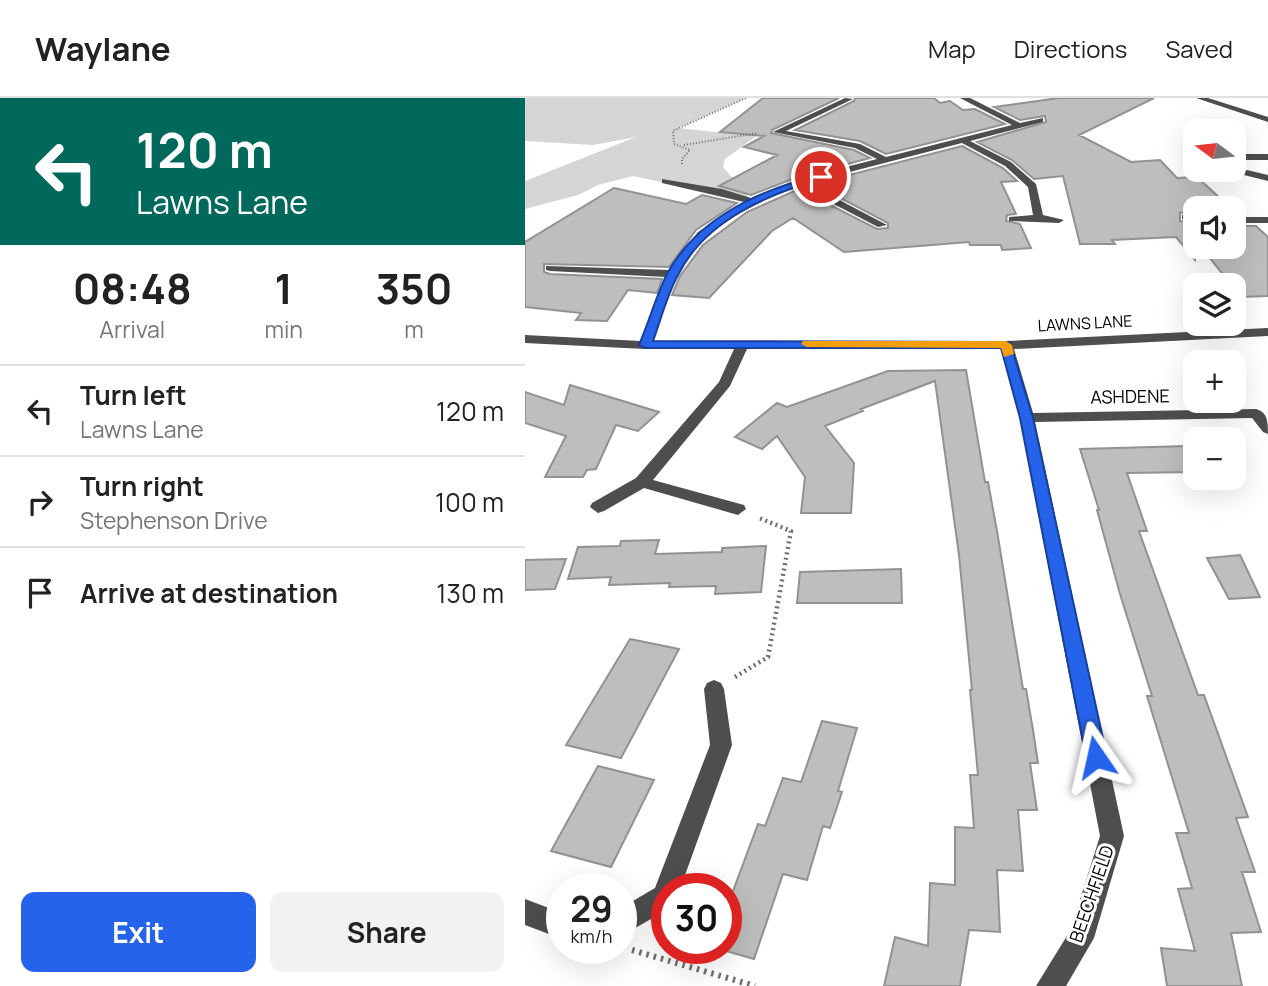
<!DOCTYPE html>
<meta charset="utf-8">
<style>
:root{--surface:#fff;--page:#f2f2f2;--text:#222;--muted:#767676;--line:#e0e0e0;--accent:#2563eb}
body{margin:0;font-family:Manrope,sans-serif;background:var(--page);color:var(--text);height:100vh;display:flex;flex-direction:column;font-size:26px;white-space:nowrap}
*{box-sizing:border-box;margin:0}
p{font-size:23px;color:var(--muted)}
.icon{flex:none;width:38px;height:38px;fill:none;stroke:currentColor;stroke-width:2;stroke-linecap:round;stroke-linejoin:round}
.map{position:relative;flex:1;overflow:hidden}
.drawer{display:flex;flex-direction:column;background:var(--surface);width:525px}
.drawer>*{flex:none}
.guide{background:#00695c;color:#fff;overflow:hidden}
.needle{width:46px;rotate:285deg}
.tools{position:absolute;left:658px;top:21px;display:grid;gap:14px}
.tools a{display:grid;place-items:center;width:63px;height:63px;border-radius:14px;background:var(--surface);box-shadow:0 7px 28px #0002;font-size:35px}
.speed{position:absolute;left:21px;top:775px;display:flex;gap:14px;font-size:35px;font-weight:700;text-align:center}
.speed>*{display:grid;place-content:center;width:91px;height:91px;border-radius:50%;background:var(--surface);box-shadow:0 7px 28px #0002;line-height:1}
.speed small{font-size:18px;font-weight:400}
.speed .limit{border:10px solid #d22;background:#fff;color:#111}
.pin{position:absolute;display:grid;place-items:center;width:60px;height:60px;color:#fff;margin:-30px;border:4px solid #fff;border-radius:50%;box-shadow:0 2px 7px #0007}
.me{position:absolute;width:77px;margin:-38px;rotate:349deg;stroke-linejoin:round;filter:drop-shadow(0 0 5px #0008)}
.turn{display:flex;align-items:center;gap:24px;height:147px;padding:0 21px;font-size:32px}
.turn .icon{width:91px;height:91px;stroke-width:2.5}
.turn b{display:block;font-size:49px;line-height:60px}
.eta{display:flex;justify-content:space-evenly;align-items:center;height:119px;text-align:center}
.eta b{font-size:42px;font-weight:700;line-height:49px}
.button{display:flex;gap:14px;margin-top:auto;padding:14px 21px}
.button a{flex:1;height:80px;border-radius:14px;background:var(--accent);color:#fff;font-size:28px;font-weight:700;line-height:80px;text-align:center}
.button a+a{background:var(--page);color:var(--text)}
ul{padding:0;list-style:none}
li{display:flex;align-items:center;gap:21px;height:91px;padding:0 21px;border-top:2px solid var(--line)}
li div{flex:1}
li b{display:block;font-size:26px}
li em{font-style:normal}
header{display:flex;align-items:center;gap:42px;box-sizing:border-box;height:98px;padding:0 35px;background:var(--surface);border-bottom:2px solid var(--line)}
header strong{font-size:33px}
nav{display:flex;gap:38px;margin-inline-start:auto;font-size:24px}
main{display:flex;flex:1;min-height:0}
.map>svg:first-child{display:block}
.green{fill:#d5d5d5}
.building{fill:#bebebe;stroke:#929292;stroke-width:2}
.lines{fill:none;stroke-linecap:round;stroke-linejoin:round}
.path-far2{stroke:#707070;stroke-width:2;stroke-dasharray:1 2;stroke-linecap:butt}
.path-far1{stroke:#707070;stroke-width:4.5;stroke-dasharray:2 3.5;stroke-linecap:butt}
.path{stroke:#707070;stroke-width:6;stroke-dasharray:2.5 5;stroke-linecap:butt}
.minor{fill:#4e4e4e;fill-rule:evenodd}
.route{fill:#2563eb;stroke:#184099;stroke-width:2}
.slow{fill:#f59e0b}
.labels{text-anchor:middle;stroke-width:6;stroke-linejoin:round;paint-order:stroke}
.far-street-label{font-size:16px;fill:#000;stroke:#fff}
.street-label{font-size:18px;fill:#000;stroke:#fff}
</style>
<header>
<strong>Waylane</strong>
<nav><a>Map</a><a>Directions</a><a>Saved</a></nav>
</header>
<main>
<section class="drawer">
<div class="guide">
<div class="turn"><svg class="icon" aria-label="left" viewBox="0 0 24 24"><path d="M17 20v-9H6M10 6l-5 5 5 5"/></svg><div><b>120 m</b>Lawns Lane</div></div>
</div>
<div class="eta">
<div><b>08:48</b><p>Arrival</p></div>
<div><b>1</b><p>min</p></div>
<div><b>350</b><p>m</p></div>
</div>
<ul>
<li><svg class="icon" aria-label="left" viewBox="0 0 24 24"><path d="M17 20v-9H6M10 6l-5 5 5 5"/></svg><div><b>Turn left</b><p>Lawns Lane</p></div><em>120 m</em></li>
<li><svg class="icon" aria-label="right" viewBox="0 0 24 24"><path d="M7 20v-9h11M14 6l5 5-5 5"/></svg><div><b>Turn right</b><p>Stephenson Drive</p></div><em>100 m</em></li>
<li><svg class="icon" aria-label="arrive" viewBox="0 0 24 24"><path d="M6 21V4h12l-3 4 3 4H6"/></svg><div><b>Arrive at destination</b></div><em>130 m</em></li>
</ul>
<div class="button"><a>Exit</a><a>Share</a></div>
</section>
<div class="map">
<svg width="743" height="888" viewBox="0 0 743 888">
<rect width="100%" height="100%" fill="#fff"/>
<path class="green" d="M0,0H221L154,30L218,37L237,34L200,61L198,69L227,103L108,78L73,87L53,97L0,111V83L111,39L68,47L0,43Z"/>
<path class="building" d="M238,0H314L247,32L246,35L329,52L345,60L270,80L226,97L194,88L252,57L219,49L239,38L195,34Z
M330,0H409L415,5L425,3L438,12L450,11L480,26L361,56L335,43L270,32L329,3Z
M534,0H629L554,37L606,64L635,62L652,80L672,79L696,101H703L719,116H709V110H670V113L655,115V123L670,124V162L651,139L587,142L590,146H555L538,78L509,81L487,62L452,44L521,24L520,18L495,22L469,9Z
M437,48L478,70L492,83L476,84L491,116L482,117L481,123L495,126L506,150L477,152L476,147H445L444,144L319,154L268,120L247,133L184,200L147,197L155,178L178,147L222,114L274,91L352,131L363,130V125L289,86Z
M89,90L161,106L177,97L212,105L171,132L144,169L19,166V174L25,176L137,181L132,195L103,192L82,223L51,222L56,215L0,209V144Z
M709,128H731L743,139V198L716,199L676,149H709Z
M441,272L460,384H463L472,433L498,591H501L508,632L513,665H505L512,712H493L498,773L472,772L475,834L444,832L435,888H359L370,839L403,848L405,785L430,787V729L449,730L445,677H453L445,592H447L434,457L410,283L336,311L338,313L300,328L329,365L326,415H276L280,379L252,338L237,351L210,339L252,305L262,309L363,273Z
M45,287L134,314L113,333L91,327L71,371L62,372L58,379H20L41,338L0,325V294L39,307Z
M663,348L670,363V374L602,375L622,433H614L673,597H679L723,719L711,720L730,774H717L736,834L706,835L717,888H642L636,850L670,853L653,791L667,790L651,735H664L622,598H627L595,496L572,412H574L555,351Z
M134,442L130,456L197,454V450L241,448L236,494L190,496L191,488L144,489L145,485L84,487L86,479L43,481L53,449L95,448L96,443Z
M715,457L735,499L704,501L682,460Z
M41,461L30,491L0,492V462Z
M376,471L377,505H272L275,474Z
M105,541L154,551L96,660L41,647Z
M297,623L332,630L313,693L317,694L305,730L298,728L282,782L258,776L229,861L201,853V812L233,726L240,728L258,680L276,684Z
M73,668L129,682L86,769L26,753Z"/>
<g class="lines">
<path class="path-far2" d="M159,47L233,35
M157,66V61L165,52L149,46L148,33L221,0"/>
<path class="path-far1" d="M210,579L243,559L266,433L234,420"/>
<path class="path" d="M107,852L230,888"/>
<path class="minor" d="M320,0L328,1L261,33L335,46L361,59L487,27L435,0H445L495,25L518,20V24L445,43L486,64L511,86L518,117L539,122L534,125L484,123V119L508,117L503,89L480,68L437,45L282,85L362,127L353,129L274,88C226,107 178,129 153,177C143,197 136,221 128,243H481L743,230V238L489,251L508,315L731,311C743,314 743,325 743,336L738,334L727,320L510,324L599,738L569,840L541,888H511L545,833L575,738L495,320L476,251H222L205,288L128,382L219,407L221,411L213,417L119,390L79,413L73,415L65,409L67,405L111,380L194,284L209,251H120L0,245V237L115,243L141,179L25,173L21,172V168L145,172L173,134L219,104L137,85V81L197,91L226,100L271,82L352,61L330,50L248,34Z
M671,0H683L743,19V24Z
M709,56H743V62H709Z
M722,72L743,77V83L719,77V73Z
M661,116H670V122L657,121V117Z
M709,119H743V125H709Z
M189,582L196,585L199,591L207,647L155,791H142V812L96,838V810L130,790L185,647L179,591L182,585Z
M0,801L37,815V841L0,827Z"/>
</g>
<path class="route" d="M296,77L299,81C243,95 180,123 153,177C142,197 136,221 128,243L485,244L508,320L582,659L579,666L571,669L564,666L561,659L495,320L476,250H120L114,247C124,224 131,198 142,176C172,120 236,91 296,77Z"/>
<path class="slow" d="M278,243H481L487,247L489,256L479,259L476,250L282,249L276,246Z"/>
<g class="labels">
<g class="far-street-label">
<text transform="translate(560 225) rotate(-3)" y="6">LAWNS LANE</text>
</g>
<g class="street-label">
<text transform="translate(605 299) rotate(-1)" y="6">ASHDENE</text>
<text transform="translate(567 796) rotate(-71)" y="6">BEECHFIELD</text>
</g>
</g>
</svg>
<div class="tools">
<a><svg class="needle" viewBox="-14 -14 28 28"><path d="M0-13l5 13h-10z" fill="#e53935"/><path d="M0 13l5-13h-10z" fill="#767676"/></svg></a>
<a><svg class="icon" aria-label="sound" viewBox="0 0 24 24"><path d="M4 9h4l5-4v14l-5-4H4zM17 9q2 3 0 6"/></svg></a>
<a><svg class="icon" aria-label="layers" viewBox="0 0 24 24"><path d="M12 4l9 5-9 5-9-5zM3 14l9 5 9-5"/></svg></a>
<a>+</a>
<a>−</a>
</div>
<div class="speed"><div>29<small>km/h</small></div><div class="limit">30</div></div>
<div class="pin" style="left:296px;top:79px;background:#d93025"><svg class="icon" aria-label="arrive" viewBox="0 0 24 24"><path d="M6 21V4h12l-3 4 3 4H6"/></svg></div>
<svg class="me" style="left:571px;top:659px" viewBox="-20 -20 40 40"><path d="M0-17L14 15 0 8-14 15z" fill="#2563eb" stroke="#fff" stroke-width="4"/></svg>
</div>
</main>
